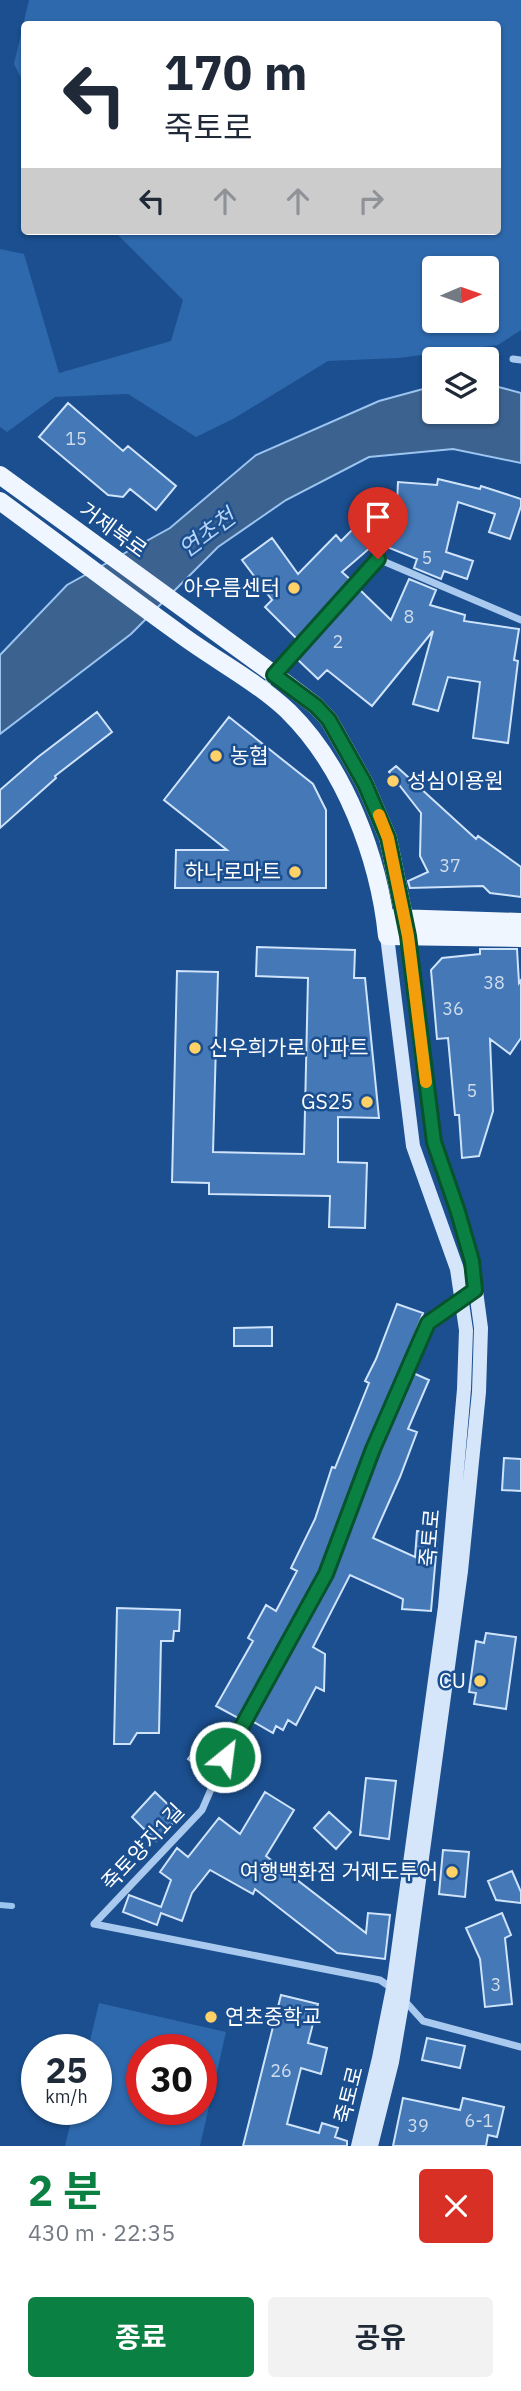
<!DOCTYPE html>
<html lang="ko">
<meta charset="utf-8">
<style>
:root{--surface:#fff;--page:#f2f2f3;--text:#1f2937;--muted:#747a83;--accent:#0b8043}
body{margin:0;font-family:"IBM Plex Sans","Noto Sans KR",sans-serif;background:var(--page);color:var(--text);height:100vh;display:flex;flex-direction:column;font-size:26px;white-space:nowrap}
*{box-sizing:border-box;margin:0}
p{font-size:23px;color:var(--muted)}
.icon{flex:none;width:38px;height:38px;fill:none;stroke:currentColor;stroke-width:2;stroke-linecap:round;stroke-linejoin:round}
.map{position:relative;height:2146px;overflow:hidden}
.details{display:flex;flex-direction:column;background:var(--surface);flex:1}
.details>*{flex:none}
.top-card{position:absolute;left:21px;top:21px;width:480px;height:214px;border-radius:7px;box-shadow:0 2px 5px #0004;background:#fff;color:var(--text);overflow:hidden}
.needle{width:46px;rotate:88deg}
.fabs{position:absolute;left:422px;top:256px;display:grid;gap:14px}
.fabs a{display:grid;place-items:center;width:77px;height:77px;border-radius:7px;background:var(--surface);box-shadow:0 2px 5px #0004;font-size:35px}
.speed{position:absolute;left:21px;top:2034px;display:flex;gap:14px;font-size:35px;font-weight:700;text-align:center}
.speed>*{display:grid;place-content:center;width:91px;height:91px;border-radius:50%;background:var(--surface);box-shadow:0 2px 5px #0004;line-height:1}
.speed small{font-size:18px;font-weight:400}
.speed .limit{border:10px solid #d22;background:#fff;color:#111}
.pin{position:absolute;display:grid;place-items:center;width:60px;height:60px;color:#fff;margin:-72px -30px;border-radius:50% 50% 50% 0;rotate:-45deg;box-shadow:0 0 7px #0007}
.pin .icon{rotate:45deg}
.me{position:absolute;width:77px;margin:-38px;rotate:29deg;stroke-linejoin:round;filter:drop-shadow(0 0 5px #0008)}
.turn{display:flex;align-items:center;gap:24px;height:147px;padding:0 28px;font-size:32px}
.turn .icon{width:91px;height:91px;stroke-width:2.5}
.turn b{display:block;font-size:49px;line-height:60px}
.lanes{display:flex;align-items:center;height:66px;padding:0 28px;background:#0003;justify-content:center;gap:35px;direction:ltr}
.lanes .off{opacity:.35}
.round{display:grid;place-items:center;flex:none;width:74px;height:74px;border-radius:7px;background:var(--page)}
.summary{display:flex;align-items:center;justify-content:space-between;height:119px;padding:0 28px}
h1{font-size:42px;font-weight:700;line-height:52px;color:var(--accent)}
.action{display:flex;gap:14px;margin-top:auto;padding:14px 28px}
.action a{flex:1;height:80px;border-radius:7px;background:var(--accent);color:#fff;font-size:28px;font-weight:700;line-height:80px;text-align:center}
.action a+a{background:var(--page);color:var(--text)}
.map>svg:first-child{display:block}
.green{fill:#2e69ad;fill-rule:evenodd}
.water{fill:#3c6290;stroke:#9cc4f0;stroke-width:2}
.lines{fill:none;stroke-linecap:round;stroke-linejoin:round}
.stream{stroke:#9cc4f0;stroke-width:6}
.building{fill:#4478b7;stroke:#cfe3fa;stroke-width:2}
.street{stroke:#a9c9ee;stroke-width:7}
.secondary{stroke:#d6e6fa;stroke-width:14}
.primary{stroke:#f0f6ff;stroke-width:18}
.route-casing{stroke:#07532c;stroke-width:18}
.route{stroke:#0b8043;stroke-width:12}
.slow{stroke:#f59e0b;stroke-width:12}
.poi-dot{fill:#ffd166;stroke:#1b4f8f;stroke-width:2.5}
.labels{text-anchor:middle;stroke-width:5;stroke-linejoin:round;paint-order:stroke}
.number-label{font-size:18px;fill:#d0dded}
.street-label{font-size:21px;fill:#fff;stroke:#1b4f8f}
.poi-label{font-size:21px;fill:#fff;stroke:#1b4f8f;text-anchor:end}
.water-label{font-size:23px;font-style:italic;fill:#b5d3f5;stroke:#1b4f8f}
</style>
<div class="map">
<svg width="521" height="2146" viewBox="0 0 521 2146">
<rect width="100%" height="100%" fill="#1b4f8f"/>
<path class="green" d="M29,0H521V330L498,345L399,358L328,361L233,419L196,437L128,394L55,397L7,432L0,427V249L24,254L59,373L171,341L183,300L114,231H497V24H24V84L14,64ZM434,268H486V320H434Z
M99,2003L226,2032L200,2146H65L74,2109H96V2049H88ZM142,2049H201V2109H142Z"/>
<path class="water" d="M487,384L521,393V463L453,449L369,457L286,500L218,547L131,634L0,734V655L67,585L170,528L256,455L379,401L434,386V411H486Z"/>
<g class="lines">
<path class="stream" d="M0,1905L12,1906"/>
</g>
<path class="building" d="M68,403L123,451L128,446L176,486L156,510L130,489L123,497L108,495L39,437Z
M438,479L480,489L481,486L521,499V506L510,539L489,532L495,514L458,502L446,552L473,561L467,579L444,571L441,579L414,568L417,559L387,547L396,525L398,482L437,485Z
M354,528L371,547L342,572L351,580L298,640L265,607L272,600L242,560L272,538L298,574L336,535L341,541Z
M409,579L436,590L430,605L465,615L464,621L519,629L514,660L518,661L508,743L473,738L480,682L448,677L438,711L413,704L433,631L372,706L327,670L318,679L297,659L359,589L391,620Z
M97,712L112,732L55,776L56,778L0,828V790L38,757Z
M229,717L313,784L326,810V888H175L176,850H227L164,800Z
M396,766L476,839L478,836L521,867V897L490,893L483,886L410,888L408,881L428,872L420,856L421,813L389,772Z
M257,947L355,950L354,978H365L379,1118L338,1117V1162L367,1163L365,1228L329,1227L330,1196L209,1194V1183L172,1182L177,971L218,972L213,1152L304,1154L308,978L256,976Z
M480,949H517L519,983L521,980V1038L510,1054L490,1039L493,1111L479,1156L462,1158L459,1115H455L448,1038L437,1039L431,970L442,958L480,954Z
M397,1304L423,1313L406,1357L367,1447L320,1571L238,1718L216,1706L253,1641L248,1638L266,1605L276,1611L297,1571L291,1568L315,1519L332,1467L335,1468L369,1383L365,1381L376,1359Z
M272,1327V1346H234V1328Z
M413,1373L429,1380L408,1429L417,1432L400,1477L373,1538L415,1557L417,1531L438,1532L431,1611L402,1609L403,1599L350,1575L313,1647L325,1654L324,1691L316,1687L296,1725L288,1720L283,1730L276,1726L273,1733L252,1721L331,1577L379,1451Z
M504,1458L521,1459V1491L502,1490Z
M117,1608L180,1610L179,1631H174L173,1641H161L159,1733H137L130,1744H114Z
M486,1633L516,1637L506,1709L474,1704L476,1693L469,1692L476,1641L484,1643Z
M198,1746L216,1759L206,1772L188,1759Z
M366,1778L396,1781L389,1839L360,1835Z
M155,1792L180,1816L156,1841L132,1817Z
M265,1792L294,1810L266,1856L366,1933L368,1913L390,1915L385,1959L337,1953L255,1889L253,1894L210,1870L192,1893L182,1921L161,1913L157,1925L123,1912L129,1895L161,1907L171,1880L160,1872L177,1848L188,1857L219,1818L240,1834Z
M329,1812L351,1832L336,1849L314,1828Z
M443,1850L469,1852L465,1897L439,1894Z
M512,1871L521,1892V1903L496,1900L488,1881Z
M502,1913L511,1935L505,1938L512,2004L485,2007L480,1959L466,1928Z
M281,1995L318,2004L308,2043L327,2048L321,2074L301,2068L287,2124L319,2133L322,2123L338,2128L335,2137L347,2141V2146H243Z
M427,2038L465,2046L460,2068L422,2060Z
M403,2098L460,2110L463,2098L504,2107L497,2137L488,2135L486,2146H393Z"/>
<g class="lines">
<path class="street" d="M513,359L521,360
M262,689L378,559L521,620
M393,1989L380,1980L94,1924L202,1810L225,1757L326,1574L373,1449L428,1323L475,1290
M404,2000L423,2021L521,2047"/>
<path class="secondary" d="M358,2146L379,2058L393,1988L445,1607L464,1389L466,1330L457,1269L413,1146L387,936
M371,2146L392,2062L403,1998L435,1762L461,1571L479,1392L481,1328L472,1261L458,1212L434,1141L408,936"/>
<path class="primary" d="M0,475L283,681L316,706L329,720L365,784L388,838L408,936
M0,501C60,545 119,590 180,634C215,660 256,681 288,711C345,767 379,858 387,936L521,938
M395,918L521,922"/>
</g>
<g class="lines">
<defs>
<path id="route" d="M225,1757L326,1574L373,1449L428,1323L475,1290L472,1261L458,1212L434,1142L408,936L388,838L365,784L329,720L316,706L274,675L378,559"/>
</defs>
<use href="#route" class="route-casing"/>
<use href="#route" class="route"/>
<path class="slow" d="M379,815L388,838L408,936L426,1082"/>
</g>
<g class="poi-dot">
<circle cx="294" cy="588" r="7"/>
<circle cx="216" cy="756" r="7"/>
<circle cx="393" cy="781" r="7"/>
<circle cx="295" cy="872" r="7"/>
<circle cx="195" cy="1048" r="7"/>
<circle cx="367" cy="1102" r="7"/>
<circle cx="480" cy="1681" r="7"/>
<circle cx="452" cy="1872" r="7"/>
<circle cx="211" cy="2017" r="7"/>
</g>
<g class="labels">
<g class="number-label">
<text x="76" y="445">15</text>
<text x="427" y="564">5</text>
<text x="409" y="623">8</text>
<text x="338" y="648">2</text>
<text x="450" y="872">37</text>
<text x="494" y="989">38</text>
<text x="453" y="1015">36</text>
<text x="472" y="1097">5</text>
<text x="496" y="1991">3</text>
<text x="281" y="2077">26</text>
<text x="479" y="2127">6-1</text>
<text x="418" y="2132">39</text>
</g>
<g class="street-label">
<text transform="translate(113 530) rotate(36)" y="7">거제북로</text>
<text transform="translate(430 1538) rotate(-85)" y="7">죽토로</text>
<text transform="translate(143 1847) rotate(-47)" y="7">죽토양지1길</text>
<text transform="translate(349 2095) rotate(-76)" y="7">죽토로</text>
</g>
<g class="poi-label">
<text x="280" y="595">아우름센터</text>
<text x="230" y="763" text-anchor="start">농협</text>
<text x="407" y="788" text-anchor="start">성심이용원</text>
<text x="281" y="879">하나로마트</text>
<text x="209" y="1055" text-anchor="start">신우희가로 아파트</text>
<text x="353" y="1109">GS25</text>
<text x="466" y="1688">CU</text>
<text x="438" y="1879">여행백화점 거제도투어</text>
<text x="225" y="2024" text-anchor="start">연초중학교</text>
</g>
<g class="water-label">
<text transform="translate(207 533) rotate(-37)" y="8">연초천</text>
</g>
</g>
</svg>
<div class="fabs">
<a><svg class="needle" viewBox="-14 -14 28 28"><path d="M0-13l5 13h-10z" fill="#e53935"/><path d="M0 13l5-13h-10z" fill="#747a83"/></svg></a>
<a><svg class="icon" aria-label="layers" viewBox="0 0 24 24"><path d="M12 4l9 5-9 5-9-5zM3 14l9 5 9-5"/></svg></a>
</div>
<div class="speed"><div>25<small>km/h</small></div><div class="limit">30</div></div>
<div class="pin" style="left:378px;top:559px;background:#d93025"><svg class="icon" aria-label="arrive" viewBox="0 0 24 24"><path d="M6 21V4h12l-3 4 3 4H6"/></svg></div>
<svg class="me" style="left:225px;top:1757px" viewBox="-20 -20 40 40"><circle r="17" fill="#0b8043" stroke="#fff" stroke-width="3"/><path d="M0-11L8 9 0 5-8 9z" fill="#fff"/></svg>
<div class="top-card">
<div class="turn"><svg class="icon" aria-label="left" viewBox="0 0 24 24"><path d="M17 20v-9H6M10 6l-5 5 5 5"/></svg><div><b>170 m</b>죽토로</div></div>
<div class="lanes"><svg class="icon" aria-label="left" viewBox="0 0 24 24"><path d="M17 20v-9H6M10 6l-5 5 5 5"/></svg><svg class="icon off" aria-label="ahead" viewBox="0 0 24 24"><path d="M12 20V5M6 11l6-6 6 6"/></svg><svg class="icon off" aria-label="ahead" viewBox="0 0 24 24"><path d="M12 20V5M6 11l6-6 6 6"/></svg><svg class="icon off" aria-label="right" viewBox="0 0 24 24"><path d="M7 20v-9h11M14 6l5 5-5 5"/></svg></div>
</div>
</div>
<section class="details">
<div class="summary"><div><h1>2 분</h1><p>430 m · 22:35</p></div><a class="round" style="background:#d93025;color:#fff"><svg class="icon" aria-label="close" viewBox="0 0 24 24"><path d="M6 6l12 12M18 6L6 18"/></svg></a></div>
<div class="action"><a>종료</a><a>공유</a></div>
</section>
